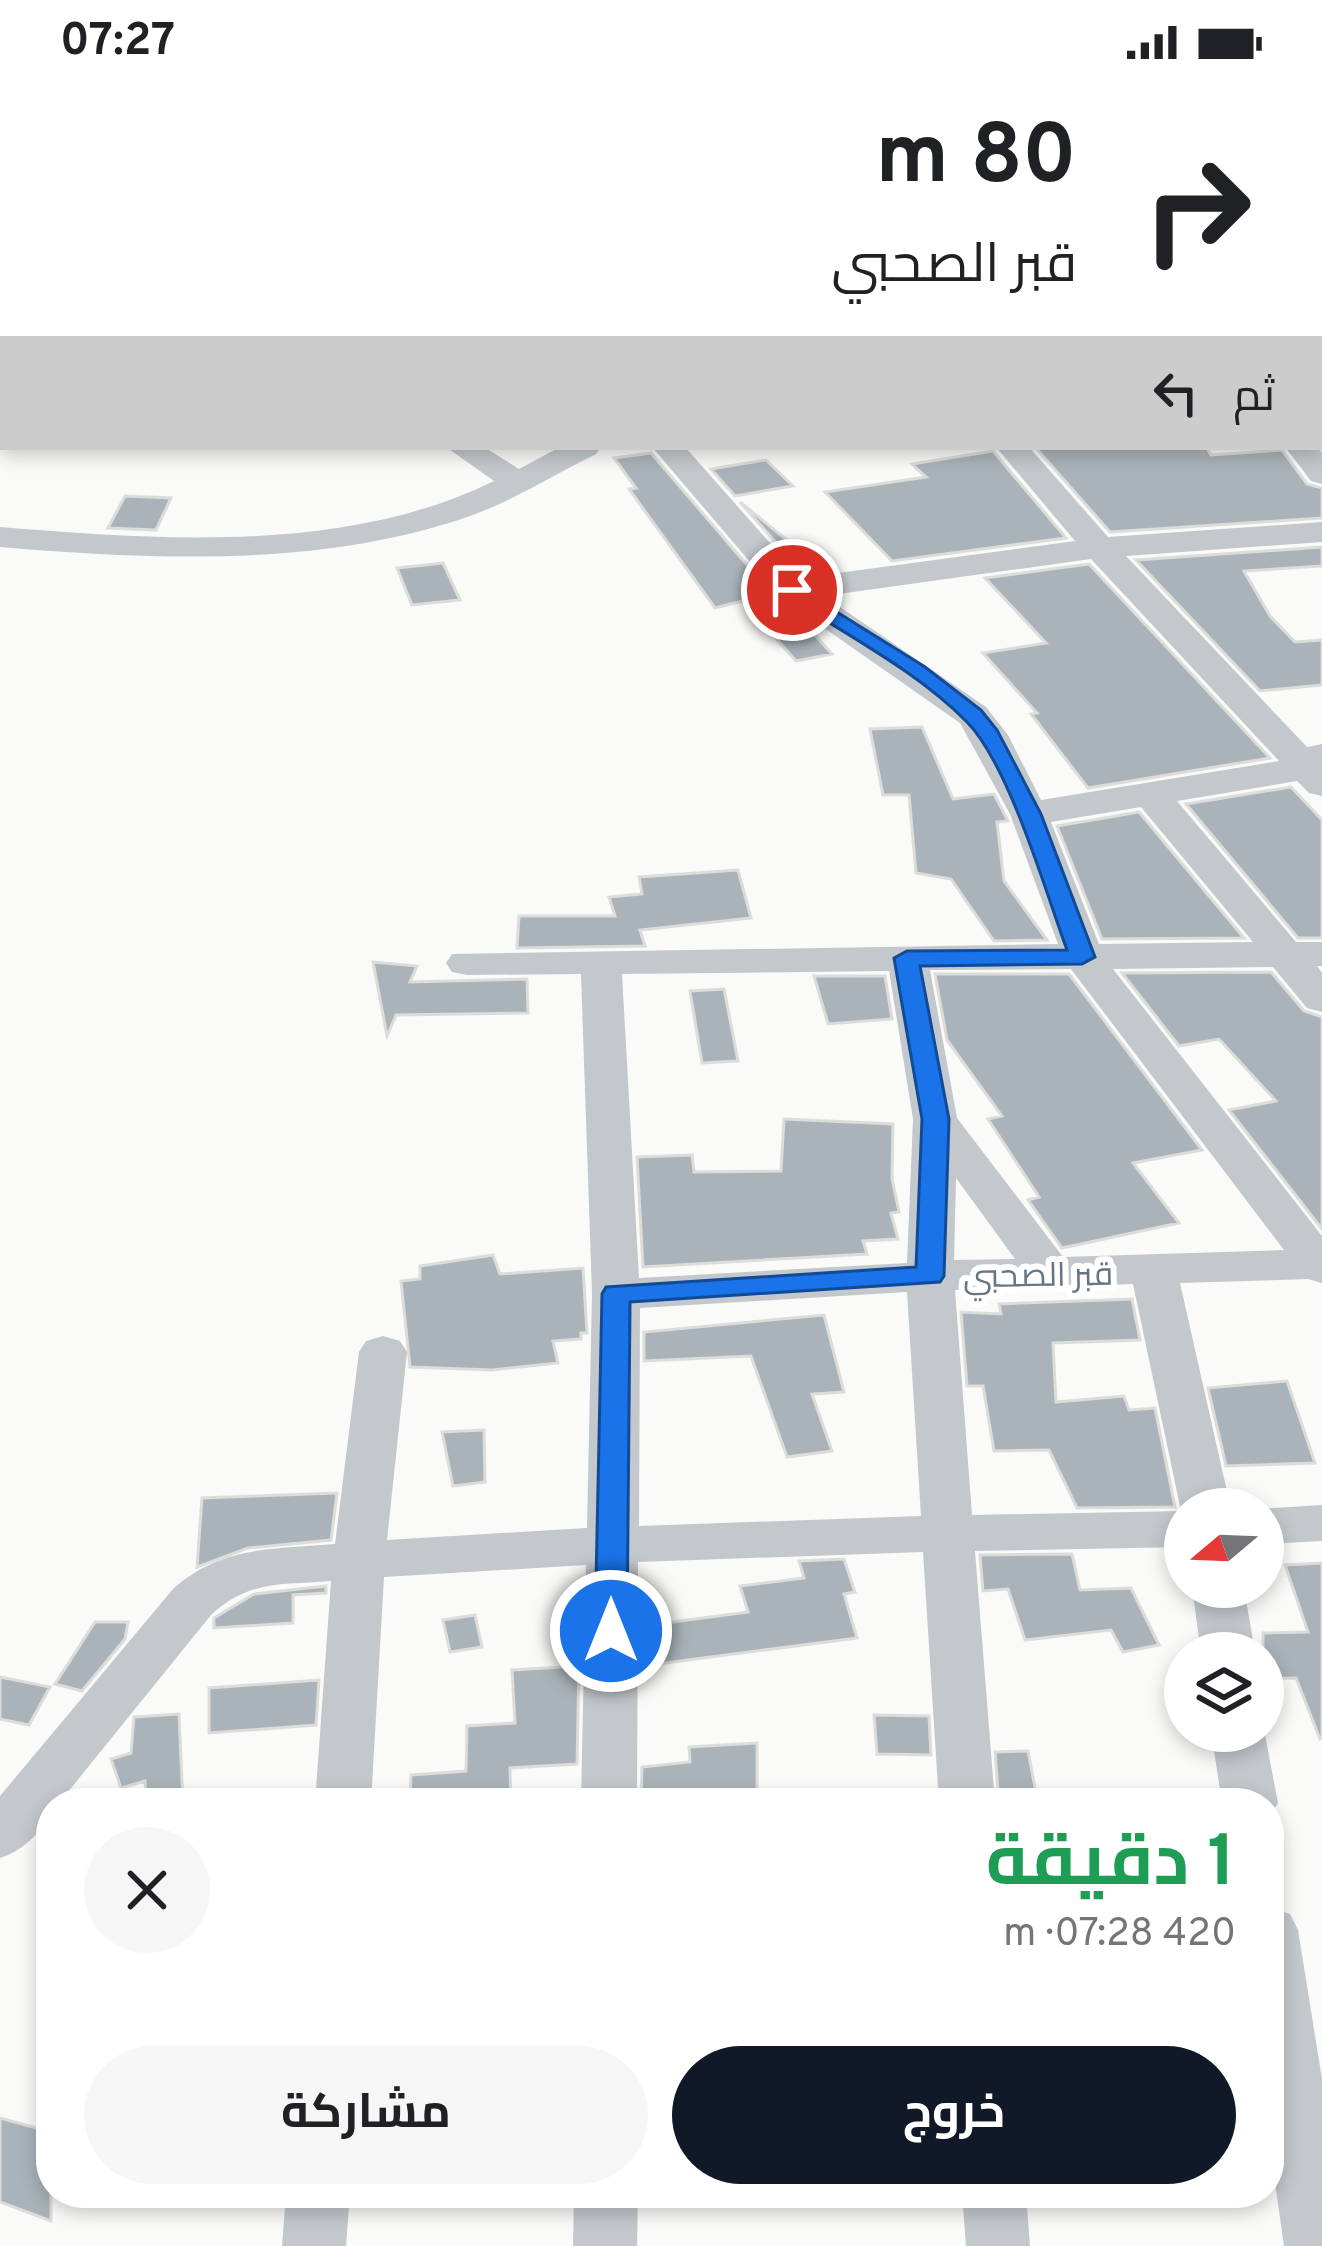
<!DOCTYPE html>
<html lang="ar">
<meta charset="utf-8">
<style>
:root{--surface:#fff;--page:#f6f6f6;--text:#202124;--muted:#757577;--accent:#111827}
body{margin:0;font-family:Overpass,Cairo,sans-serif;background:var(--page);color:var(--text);direction:rtl;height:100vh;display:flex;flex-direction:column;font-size:45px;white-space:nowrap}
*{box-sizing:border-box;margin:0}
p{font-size:39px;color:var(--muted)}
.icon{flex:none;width:66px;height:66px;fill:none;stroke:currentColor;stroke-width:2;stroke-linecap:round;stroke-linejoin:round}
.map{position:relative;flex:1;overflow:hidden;direction:ltr}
.sheet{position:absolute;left:36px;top:1704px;width:1248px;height:420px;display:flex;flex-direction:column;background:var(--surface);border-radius:48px;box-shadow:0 6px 18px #0003;direction:rtl}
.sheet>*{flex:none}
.guide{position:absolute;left:0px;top:0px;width:1323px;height:366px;box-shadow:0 6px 18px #0003;direction:rtl;background:#fff;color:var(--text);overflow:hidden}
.needle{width:78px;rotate:251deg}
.tools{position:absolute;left:1164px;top:1404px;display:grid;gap:24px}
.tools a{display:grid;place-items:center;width:120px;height:120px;border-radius:50%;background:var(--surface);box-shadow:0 6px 18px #0003;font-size:60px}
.pin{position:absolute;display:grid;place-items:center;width:102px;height:102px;color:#fff;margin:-51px;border:6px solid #fff;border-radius:50%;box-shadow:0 3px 12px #0007}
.me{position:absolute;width:132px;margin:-66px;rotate:0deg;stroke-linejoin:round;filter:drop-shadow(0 0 9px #0008)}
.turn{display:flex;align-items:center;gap:42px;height:252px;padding:0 48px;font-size:54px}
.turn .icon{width:156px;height:156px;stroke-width:2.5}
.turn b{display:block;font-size:84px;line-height:102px}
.then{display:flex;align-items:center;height:114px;padding:0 48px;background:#0003;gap:24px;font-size:45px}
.round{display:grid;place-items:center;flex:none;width:126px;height:126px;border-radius:63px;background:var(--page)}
.overview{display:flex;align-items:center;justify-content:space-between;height:204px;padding:0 48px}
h1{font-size:72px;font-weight:700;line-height:90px;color:#1e9e55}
.action{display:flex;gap:24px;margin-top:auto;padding:24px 48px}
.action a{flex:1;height:138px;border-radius:72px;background:var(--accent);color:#fff;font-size:48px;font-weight:700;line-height:138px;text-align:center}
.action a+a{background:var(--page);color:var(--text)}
.status{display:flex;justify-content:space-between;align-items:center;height:84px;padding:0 60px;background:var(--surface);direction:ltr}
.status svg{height:33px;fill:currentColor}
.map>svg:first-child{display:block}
.building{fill:#aab3b9;stroke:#dcdcda;stroke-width:3}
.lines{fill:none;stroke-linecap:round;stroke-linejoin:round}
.minor{fill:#c3c8cc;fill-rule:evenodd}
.major{fill:#d6dbdf;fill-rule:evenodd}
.route{fill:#1a73e8;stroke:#114b97;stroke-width:3}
.labels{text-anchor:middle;stroke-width:12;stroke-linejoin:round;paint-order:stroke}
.street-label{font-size:33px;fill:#657683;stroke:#fff}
</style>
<div class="status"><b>07:27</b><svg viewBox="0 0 49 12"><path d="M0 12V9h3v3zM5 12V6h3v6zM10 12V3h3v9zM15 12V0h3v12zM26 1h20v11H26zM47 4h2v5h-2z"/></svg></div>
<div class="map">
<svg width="1322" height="2162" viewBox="0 0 1322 2162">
<rect width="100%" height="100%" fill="#fafaf8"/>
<path class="building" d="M1035,363H1206L1211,371L1282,366L1307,400L1322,404V434L1110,448Z
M993,367L1066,454L892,477L825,408L926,393L912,380Z
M651,369L777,516L797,531L832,570L796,577L743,517L715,524L629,405L636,404L614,374Z
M766,376L793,402L735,412L711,385Z
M125,412L171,414L156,446L108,444Z
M740,418L824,486L803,489Z
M1322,463V482L1244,487L1270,532L1295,558L1322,556V601L1260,607L1136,476Z
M443,479L460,516L412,521L397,484Z
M1089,480L1270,674L1088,704L1031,630L1037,629L983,569L1046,559L985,494Z
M922,643L953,715L994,710L1008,737L997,738L1004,797L1047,856L994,857L951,795L916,789L909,711H883L870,645Z
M1291,703L1322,736V854H1298L1186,720Z
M1139,728L1244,854L1102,855L1057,742Z
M738,786L751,834L640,846L645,862L517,864L519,832H615L609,813L642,810L639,793Z
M373,878L417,882L410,898L527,895L528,929L396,931L387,952Z
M1271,888L1304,927L1322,933V1145L1229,1026L1276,1017L1219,955L1179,962L1122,889Z
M935,890H1069L1202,1066L1133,1079L1179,1139L1062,1164L1028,1116L1039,1113L988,1035L1002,1032L947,956Z
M814,892H885L892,935L828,940Z
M724,905L738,977L702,979L690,907Z
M784,1035L893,1040L892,1094L899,1128L891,1129L898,1155L863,1157L867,1170L643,1183L637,1073L692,1071L694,1088L781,1087Z
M493,1171L500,1190L583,1184L587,1249H581V1255L553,1257L558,1279L492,1286L410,1283L401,1197L420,1195V1182Z
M1132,1215L1140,1256L1053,1259L1056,1318L1124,1312L1129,1326L1155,1324L1175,1423L1077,1424L1049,1366L994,1367L983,1302H967L961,1228L1001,1230L999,1220Z
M824,1231L844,1308L812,1310L832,1367L787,1373L751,1272L644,1277V1248Z
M1287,1297L1315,1379L1226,1382L1208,1304Z
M484,1346L485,1398L453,1402L442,1348Z
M337,1409L331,1456L248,1464L197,1483L202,1414Z
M1072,1470L1080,1506L1131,1504L1159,1561L1123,1568L1111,1546L1025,1556L1008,1505L983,1507L980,1471Z
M844,1475L855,1508L844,1510L857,1554L642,1582V1542L748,1528L740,1502L804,1494L799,1477Z
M1322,1479V1654L1320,1655L1296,1594L1263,1595V1549L1308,1548L1285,1481Z
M326,1502V1509L293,1511V1539L214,1544V1534L254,1510Z
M475,1531L482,1563L450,1568L443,1536Z
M95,1538H128L125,1555L82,1607L55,1600Z
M579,1582L577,1680L510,1684L511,1719H410L411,1691L466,1687L467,1642L515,1639L512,1586Z
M0,1593L50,1603L29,1641L0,1635Z
M319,1596L316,1641L209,1649V1604Z
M179,1630L183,1719H146L145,1697L121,1704L111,1675L131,1669L134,1633Z
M874,1631L929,1632L931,1671L877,1670Z
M757,1659V1719H641L642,1683L690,1678L689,1663Z
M1028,1667L1038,1719H999L995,1668Z
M0,2034L51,2048V2137L0,2118Z"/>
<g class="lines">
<path class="minor" d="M198,0H224L197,3Z
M498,0H524V3H498Z
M711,0H737V3H711Z
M848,0H874L875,3H849Z
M1219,0H1245L1247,3H1221Z
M0,65H3V81H0Z
M1320,325H1322V343H1320Z
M446,363H484L519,385L560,363H601L596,370C555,390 516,415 473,431C323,484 155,476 0,463V443C160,456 346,470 494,397Z
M652,363H685L801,494L1075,457L996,363H1029L1108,453L1322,438V458L1126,472L1307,663L1322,660V712L1309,709L1297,697L1177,717L1296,858H1322V882H1317L1322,889V928L1307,924L1273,883L1113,885L1322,1152V1199L1308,1195L1180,1199L1231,1425H1185V1463L975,1467L995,1719H939L923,1468L638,1478L637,1719H581L586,1481L384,1493L371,1719H315L331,1497C281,1501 249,1496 211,1531L59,1719H51C49,1744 23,1767 0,1774V1712L173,1505C221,1462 274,1465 335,1460L359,1268L366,1257L383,1252L400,1257L407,1268L387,1456L587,1444L592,1210L581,890L467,891L452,888L446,879L452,870L1058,860L1010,730L960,639L780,513ZM1091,475L1279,677L1041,716L1008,651L986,623L824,512ZM1141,723L1253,858L1099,860L1051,738ZM1071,885L1284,1166L1063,1173L957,1034L930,886ZM889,887L913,1035L907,1179L639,1194L622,890ZM956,1094L1015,1175L954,1176ZM1133,1200L1181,1427L972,1431L955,1206ZM907,1208L921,1432L639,1442L640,1224Z
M1285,363H1318L1322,369V400L1311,397Z
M1322,1421V1457L1263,1460L1260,1425Z
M1192,1503H1244L1255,1569H1201Z
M1263,1640L1278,1719L1269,1734V1719H1222L1211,1647H1263Z
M1269,1823L1290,1830L1298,1846L1322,1995V2162H1284L1269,2057Z
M286,2109H350L346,2162H282Z
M574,2109H638L637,2162H573Z
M962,2109H1026L1030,2162H966Z"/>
<path class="major" d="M1030,0H1060L1062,3H1032Z
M1320,85H1322V105H1320Z"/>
</g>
<path class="route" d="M792,500L925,583L981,626L997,646L1041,730L1095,873L1082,880L920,882L949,1035L944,1192L940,1198L630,1218L627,1547L622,1556H599L595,1547L602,1210L606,1203L916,1183L922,1035L894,874L907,867L1067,866C1045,806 1009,681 967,638C916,586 844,550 784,510L781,506Z"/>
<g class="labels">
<g class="street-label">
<text transform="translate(1038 1190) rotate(-1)" y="12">قبر الصحبي</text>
</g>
</g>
</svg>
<div class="tools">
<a><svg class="needle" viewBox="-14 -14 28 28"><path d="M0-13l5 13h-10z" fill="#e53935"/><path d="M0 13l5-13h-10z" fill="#757577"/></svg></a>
<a><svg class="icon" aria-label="layers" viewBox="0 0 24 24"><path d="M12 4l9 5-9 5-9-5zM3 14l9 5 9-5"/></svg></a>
</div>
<div class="pin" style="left:792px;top:506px;background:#d93025"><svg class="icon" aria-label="arrive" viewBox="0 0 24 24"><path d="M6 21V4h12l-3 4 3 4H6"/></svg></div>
<svg class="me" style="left:611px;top:1547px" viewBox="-20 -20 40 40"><circle r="17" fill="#1a73e8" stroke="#fff" stroke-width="3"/><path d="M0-11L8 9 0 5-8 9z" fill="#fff"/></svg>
<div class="guide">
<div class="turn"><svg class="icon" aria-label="right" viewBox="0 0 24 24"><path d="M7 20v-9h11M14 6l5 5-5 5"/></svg><div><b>80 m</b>قبر الصحبي</div></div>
<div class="then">ثم<svg class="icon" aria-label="left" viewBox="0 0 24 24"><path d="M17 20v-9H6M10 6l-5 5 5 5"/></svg></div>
</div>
<section class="sheet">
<div class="overview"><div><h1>1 دقيقة</h1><p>420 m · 07:28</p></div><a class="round"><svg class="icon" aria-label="close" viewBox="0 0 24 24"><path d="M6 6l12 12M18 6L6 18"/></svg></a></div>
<div class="action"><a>خروج</a><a>مشاركة</a></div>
</section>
</div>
